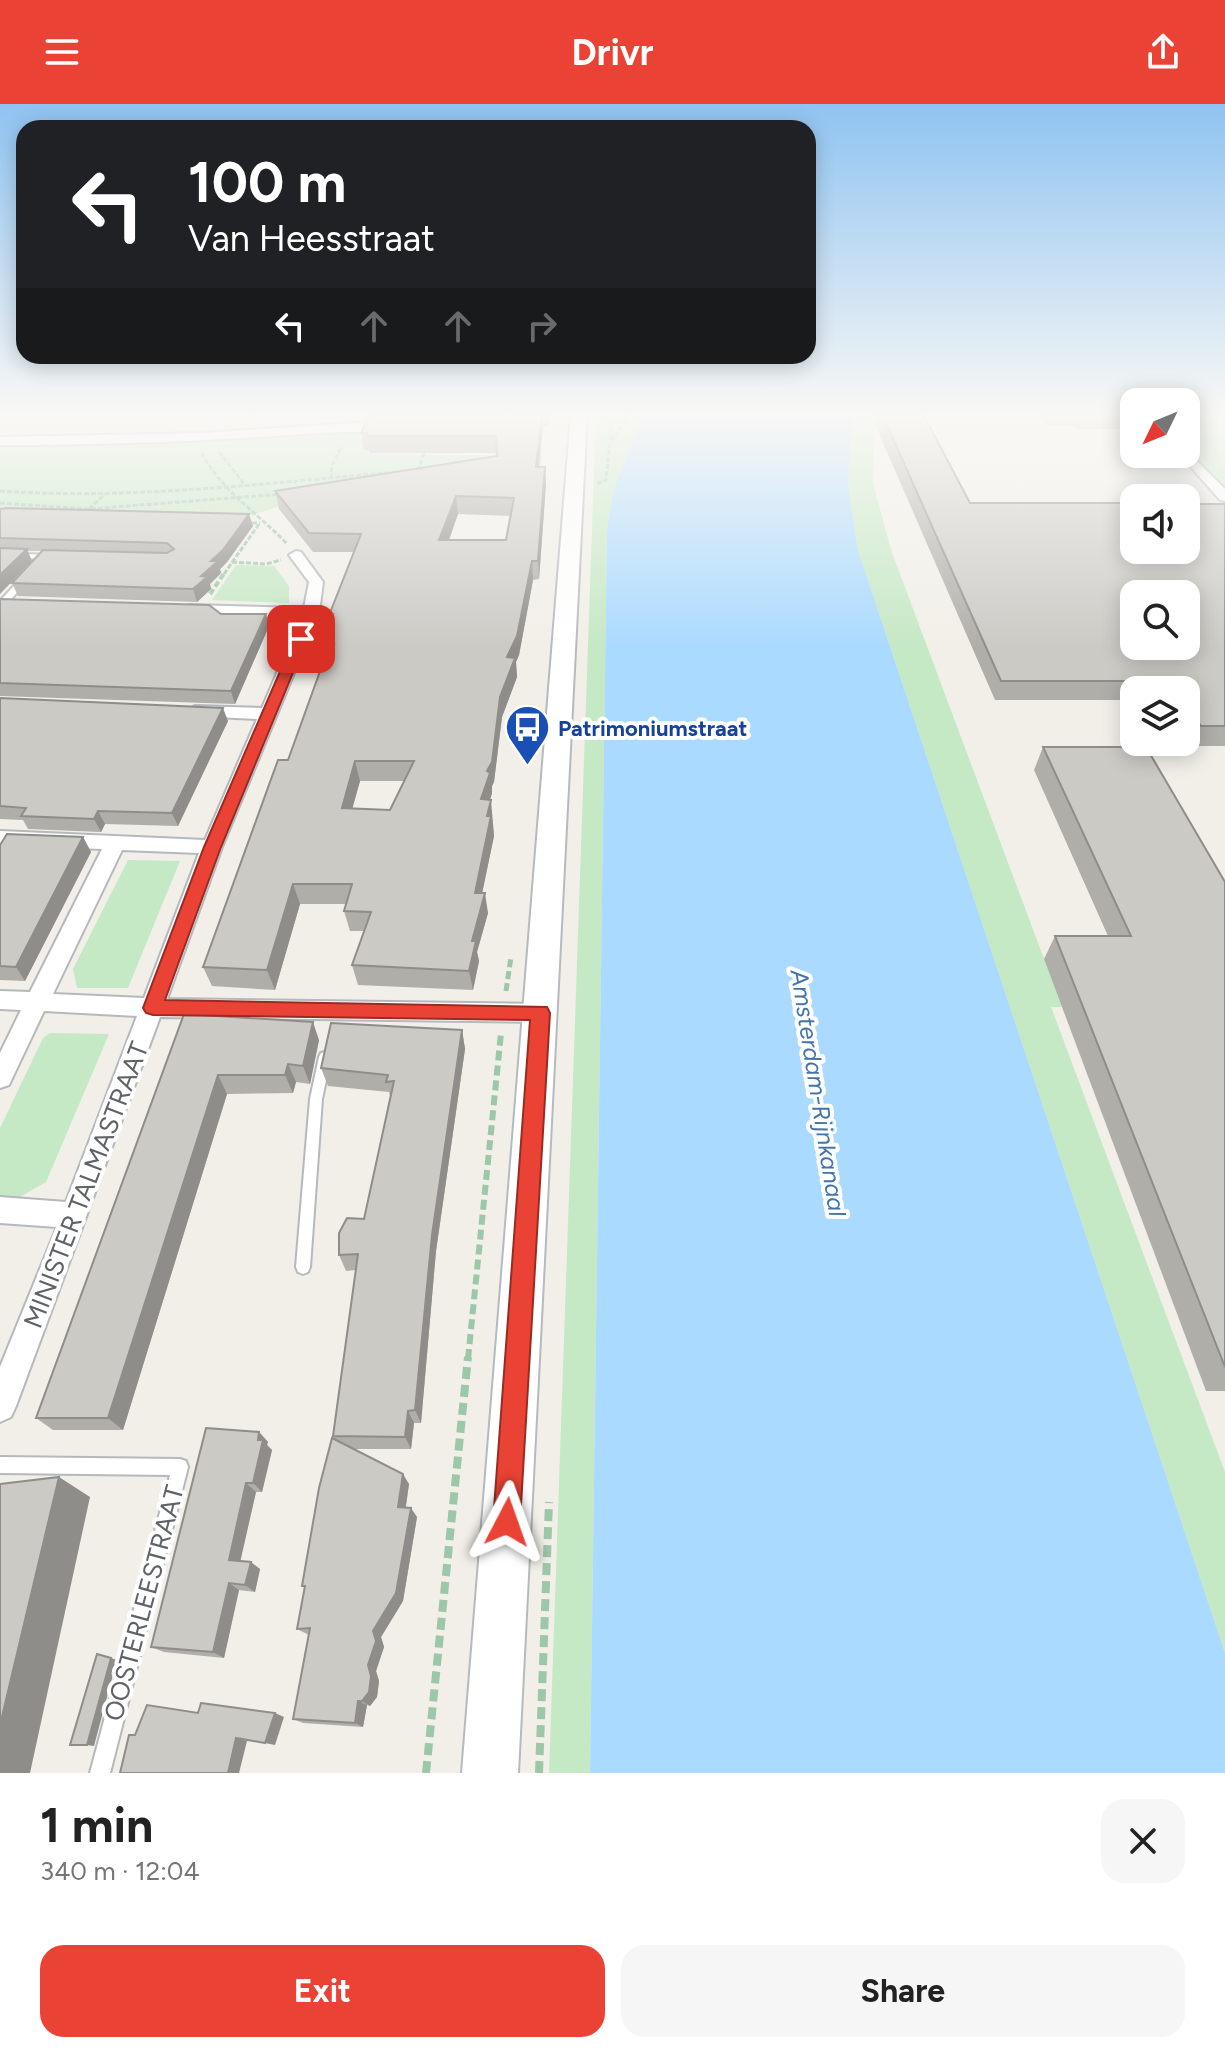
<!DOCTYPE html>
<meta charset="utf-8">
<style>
:root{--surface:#fff;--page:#f6f6f6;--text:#222;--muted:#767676;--accent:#ea4335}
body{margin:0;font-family:Figtree,sans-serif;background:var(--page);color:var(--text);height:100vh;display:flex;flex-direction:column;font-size:30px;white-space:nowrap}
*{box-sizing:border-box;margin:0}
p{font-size:26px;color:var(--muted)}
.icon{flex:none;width:44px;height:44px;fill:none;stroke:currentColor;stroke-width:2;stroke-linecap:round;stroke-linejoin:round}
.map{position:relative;height:1669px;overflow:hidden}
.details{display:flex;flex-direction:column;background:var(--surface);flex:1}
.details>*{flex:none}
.guide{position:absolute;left:16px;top:16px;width:800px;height:244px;border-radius:24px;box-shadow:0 4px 20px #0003;background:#202124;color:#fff;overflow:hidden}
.needle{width:52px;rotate:227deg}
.fabs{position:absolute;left:1120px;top:284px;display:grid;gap:16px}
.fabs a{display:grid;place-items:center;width:80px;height:80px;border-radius:16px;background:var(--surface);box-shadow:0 4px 20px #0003;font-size:40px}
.pin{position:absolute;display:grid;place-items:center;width:68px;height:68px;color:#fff;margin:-34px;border-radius:16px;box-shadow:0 4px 12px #0006}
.me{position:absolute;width:88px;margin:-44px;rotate:4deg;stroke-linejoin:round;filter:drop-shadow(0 0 6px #0008)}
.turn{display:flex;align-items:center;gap:28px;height:168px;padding:0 40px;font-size:36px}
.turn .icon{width:104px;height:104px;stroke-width:2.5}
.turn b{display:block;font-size:56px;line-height:68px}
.lanes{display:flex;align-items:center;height:76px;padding:0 40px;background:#0003;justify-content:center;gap:40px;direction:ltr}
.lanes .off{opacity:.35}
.round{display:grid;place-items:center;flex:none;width:84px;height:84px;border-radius:24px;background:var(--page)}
.overview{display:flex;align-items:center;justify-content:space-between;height:136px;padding:0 40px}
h1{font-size:48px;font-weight:700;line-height:60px}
.cta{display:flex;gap:16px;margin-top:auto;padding:16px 40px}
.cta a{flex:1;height:92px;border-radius:24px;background:var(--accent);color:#fff;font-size:32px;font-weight:700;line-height:92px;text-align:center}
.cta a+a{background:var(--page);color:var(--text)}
header{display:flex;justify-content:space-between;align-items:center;height:104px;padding:0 40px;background:var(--accent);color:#fff;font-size:36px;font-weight:700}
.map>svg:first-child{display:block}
.green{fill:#c5e8c5}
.water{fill:#aadaff}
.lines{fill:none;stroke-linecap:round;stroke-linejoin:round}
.service-casing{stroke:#b5b8bc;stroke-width:4}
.minor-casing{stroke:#b5b8bc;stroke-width:4}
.secondary-casing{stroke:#b6babf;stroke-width:4}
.path-far4{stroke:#9cc7a9;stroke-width:3;stroke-dasharray:5 2;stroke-linecap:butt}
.path-far3{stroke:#9cc7a9;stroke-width:4;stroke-dasharray:6 3;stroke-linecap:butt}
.path-far2{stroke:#9cc7a9;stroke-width:5;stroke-dasharray:8 4;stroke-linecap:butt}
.path-far1{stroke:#9cc7a9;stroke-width:6;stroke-dasharray:10 5;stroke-linecap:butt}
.path{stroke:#9cc7a9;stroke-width:8;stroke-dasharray:12 6;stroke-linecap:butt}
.service{fill:#fff;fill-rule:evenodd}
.minor{fill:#fff;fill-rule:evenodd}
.secondary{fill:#fff;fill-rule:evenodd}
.rail-casing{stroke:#b6b7b8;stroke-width:6}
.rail{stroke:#fff;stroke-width:4;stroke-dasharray:11;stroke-linecap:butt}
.wall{fill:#afaea9;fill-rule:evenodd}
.shaded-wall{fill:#8f8d8a}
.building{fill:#cccac5;stroke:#8f8d8a;stroke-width:2;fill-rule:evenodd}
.route{fill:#ea4335;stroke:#982c22;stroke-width:2}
.labels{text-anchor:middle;stroke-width:8;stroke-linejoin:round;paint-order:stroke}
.transit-label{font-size:22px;font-weight:bold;fill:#164399;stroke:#fff;text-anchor:start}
.water-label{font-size:24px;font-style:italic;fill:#4174aa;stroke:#fff}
.near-street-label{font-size:26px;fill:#5f6368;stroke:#fff}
</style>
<header><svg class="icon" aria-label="menu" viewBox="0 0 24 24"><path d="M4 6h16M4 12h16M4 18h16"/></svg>Drivr<svg class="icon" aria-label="share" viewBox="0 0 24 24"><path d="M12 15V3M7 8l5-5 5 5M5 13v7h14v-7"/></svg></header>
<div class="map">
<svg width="1225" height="1669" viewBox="0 0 1225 1669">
<rect width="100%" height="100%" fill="#f1efe8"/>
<path class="green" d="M596,310H610L609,331L611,310H643L613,387L607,426L590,1669H549Z
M852,310H914L875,318L873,379L891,446L1062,903H1051L1225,1368V1549L858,446L848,379Z
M1186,310H1213L1225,322V384L1186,342Z
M371,325L368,350L542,352L538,382L294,397L232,418L0,413V341H112Z
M236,461L274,462L289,482V499L212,496Z
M128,756L180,757L128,884H77L73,865Z
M50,929L109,930L46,1078L18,1094L0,1093V1024L43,934Z"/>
<path class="water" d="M643,310H852L848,379L858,446L1225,1549V1669H590L607,426L613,387Z"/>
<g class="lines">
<defs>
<path id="service" d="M0,449L51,451L55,453L51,455L0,453Z
M21,474L28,476L6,501H0V497Z
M325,948L329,949L331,953L322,995L310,1163L308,1168L303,1170L298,1168L296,1163L310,995L319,953L321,949Z
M0,1353L180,1355L186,1357L188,1363L110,1669H90L170,1371L0,1369Z"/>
<path id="minor" d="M413,310H429C400,331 352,327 317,329C211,337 106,341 0,341V333L201,329L400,316Z
M1186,346L1225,385V397L1220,396L1182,353L1180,350H1186Z
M296,447L301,448L323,478L319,509L222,743L167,895L540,900L548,902L552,909L548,916L540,918L160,913L16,1302L11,1313L0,1318V1263L57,1123L0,1119V1093L66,1098L137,912L44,907L9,981L0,984V949L21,906L0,905V887L30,888L102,745L0,741V727L205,736L257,615L195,612L186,607L195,602L262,604L301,513L189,511L181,506L189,501L304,504L309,478L289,451ZM122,746L199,749L144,894L53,890Z"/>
<path id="secondary" d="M571,310H587L518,1669H462Z"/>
</defs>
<use href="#service" class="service-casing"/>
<use href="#minor" class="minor-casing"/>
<use href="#secondary" class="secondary-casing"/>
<path class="path-far4" d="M611,310V337
M219,348L246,382
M202,349C220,386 259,410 287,440
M418,367L426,343
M331,375L332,361L342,341
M597,380L606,376L610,339L631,310
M0,387C134,396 265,379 398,368
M0,399L89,405L282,390
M89,405L105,390
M245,419H260
M232,458L266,460L281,456
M224,470L259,420"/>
<path class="path-far3" d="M210,490L225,468"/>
<path class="path-far2" d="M506,887L511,853"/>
<path class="path-far1" d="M468,1255L501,929"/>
<path class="path" d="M426,1669L468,1253
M539,1669L549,1398"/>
<use href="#service" class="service"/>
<use href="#minor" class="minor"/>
<use href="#secondary" class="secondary"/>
<defs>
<path id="rail" d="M1221,310L1225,314"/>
</defs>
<use href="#rail" class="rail-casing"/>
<use href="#rail" class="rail"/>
</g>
<path class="wall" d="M377,310H550L549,322H543L539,363L546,380L539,475L533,476L519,551L516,558L517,573L502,613L494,678L492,682V689L490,696L494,732L482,789L488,809L477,848L479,857L473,886L358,881L352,861L364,827H350L344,807L346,800H300L275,886L212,882L203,863L288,656L323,558H319L314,539L330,513V509L354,448H313L279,405L275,387L497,352V349H370L369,346H364L361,329L377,312ZM458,410L510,412L506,436H449ZM360,677H404L390,706L352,704Z
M876,310H923L970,399L1225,400V642H1190L1186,635V586H1134V596H995L874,318Z
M1038,310H1134V325H1076L1074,322H1047Z
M0,405L253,422L227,458L220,465L221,469L210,480L211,485L197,498L18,492L12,479L42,447H28L0,490Z
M0,495L221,510H266L269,522L235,600L0,592Z
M0,594L228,617L178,722L105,720L101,728L28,725L23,716L0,715Z
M1043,643L1225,778V1287H1206L1044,855L1055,832H1108L1034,666Z
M83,733L91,748L25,877L0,876V741Z
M184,910L319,936L310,980L296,978L293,989L227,990L123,1326H53L36,1314Z
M462,926L465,945L436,1147L421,1319H414L411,1345H353L409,1380L406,1403L417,1413L403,1497L381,1533L384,1543L376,1567L379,1577L377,1593L370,1602L367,1601L363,1623L303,1619L293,1615L309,1531L297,1525L305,1484L302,1482L335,1336L333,1332L356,1166L346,1167L339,1151L364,1115L390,992L389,988L328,982L321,964Z
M259,1328L268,1338L267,1341L272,1346L262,1388H256L240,1457L260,1465L255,1488L239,1486L224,1554L164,1548L151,1543Z"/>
<path class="shaded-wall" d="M542,310L543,322L537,380L536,363Z
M545,363L546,380L539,475L538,457Z
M456,392L458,410L442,455L439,436Z
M249,410L253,422L227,458L220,465L221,469L210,480L211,485L197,498L193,485L201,472L211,457Z
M27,445L32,457L0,490V471Z
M532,457L533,476L519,551L516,558L517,573L502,613L494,678L492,682V689L484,715L481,695L507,553Z
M266,510L269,522L235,600L231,587Z
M223,604L228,617L178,722L172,709Z
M355,657L360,677L347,724L342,704Z
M491,696L494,732L478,809L475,789L487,712Z
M98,707L105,720L101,728L94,715Z
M83,733L91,748L25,877L16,863Z
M293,780L300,800L275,886L267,866Z
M485,789L488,809L477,848L479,857L473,886L469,867L472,837Z
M313,918L319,936L310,980L303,962Z
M462,926L465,945L436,1147L421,1319L415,1306L432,1131Z
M288,960L296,978L293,989L285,971Z
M218,971L227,990L123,1326L108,1314Z
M408,1307L414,1319L411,1345L405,1333Z
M259,1328L268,1338L267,1341L272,1346L262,1388L253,1379Z
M403,1370L409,1380L404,1413L398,1403Z
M59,1373L90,1393L30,1669H0V1621Z
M246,1379L256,1388L239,1463L229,1456Z
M411,1404L417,1413L403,1497L381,1533L384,1543L376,1567L379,1577L377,1593L370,1602L362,1597L373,1527Z
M251,1458L260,1465L255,1488L245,1481Z
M229,1479L239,1486L224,1554L213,1548Z
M111,1554L117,1556L94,1642L87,1641Z
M358,1597L367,1601L363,1623L355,1619Z
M275,1609L284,1613L275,1641L265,1639Z
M236,1634L247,1637L239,1669H228Z"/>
<path class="building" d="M385,310H542L536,363H545L538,457H532L517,532L507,553L515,554L500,593L492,658L487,667L490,669L481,695L491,696L487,712H491L475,789H485L472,837H476L469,867L352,861L371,808L344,807L352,780H293L267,866L203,863L278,656H288L323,559L334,540L314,539L333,510L330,509L361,430L309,429L275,387L497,352L496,332H367V329H361L368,313ZM456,392L514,394L506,436H439ZM355,657H414L390,706L342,704Z
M882,310H923L970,399H1134V446H1186V400H1225V622H1201L1186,600V586H1177L1171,577H1001ZM1134,490H1186V542H1134Z
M7,404L249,410L223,446L211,457H218L201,472L207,473L193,485L12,479L43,446L167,449L174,445L167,439L0,434V405Z
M0,444L27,445L0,471Z
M0,495L209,501L221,510H266L231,587L0,579Z
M0,594L223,604L172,709L98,707L94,715L21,712L26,704L0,702Z
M1043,643H1146L1225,778V1263L1055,832H1131Z
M7,730L83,733L16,863L0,862V741Z
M184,910L313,918L303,962L288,960L285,971H218L108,1314H36Z
M331,919L462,926L432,1131L415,1306L408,1307L405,1333L333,1332L358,1150L339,1151V1129L347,1114L364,1115L394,977L386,978L388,971L321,964Z
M206,1324L259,1328L258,1336H263L253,1379H246L229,1456L251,1458L245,1481L229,1479L213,1548L151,1543Z
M332,1334L403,1370L398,1403L411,1404L396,1489L373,1527L376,1537L368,1561L371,1572L369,1588L362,1597H358L355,1619L293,1615L310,1524L297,1525L305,1482H302L319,1384Z
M59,1373L0,1621V1380Z
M97,1550L111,1554L87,1641H70Z
M201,1599L275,1609L265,1639L236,1634L228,1669H120L129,1631H135L147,1601L198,1609Z"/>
<linearGradient id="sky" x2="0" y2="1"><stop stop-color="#8fc3f1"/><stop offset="0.57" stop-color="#f9f8f5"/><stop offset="1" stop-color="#f9f8f5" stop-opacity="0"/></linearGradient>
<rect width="1225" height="544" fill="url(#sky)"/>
<path class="route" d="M301,531L307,535L221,743L165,896L547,903L550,909L520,1418L516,1427L507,1431L497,1427L493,1418L530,916L153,911L146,909L143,904L204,743L294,535Z"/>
<defs>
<symbol id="bus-pin" viewBox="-11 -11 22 30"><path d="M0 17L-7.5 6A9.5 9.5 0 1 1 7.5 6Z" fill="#1a4fb4" stroke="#fff"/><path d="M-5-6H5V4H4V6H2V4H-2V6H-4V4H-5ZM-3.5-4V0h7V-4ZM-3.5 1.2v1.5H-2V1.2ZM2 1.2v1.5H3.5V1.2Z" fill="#fff"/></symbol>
</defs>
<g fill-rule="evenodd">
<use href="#bus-pin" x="502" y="598" width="51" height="69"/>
</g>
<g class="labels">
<g class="transit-label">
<text x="558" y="632">Patrimoniumstraat</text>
</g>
<g class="water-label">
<text transform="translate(818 989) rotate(81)" y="8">Amsterdam-Rijnkanaal</text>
</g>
<g class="near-street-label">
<text transform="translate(86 1081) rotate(-69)" y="9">MINISTER TALMASTRAAT</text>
<text transform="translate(144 1499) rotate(-75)" y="9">OOSTERLEESTRAAT</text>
</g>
</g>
</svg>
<div class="fabs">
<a><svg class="needle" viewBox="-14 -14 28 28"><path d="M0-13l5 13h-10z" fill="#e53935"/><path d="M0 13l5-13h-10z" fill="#767676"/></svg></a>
<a><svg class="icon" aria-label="sound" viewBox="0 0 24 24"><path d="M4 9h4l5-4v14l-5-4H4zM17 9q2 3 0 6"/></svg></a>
<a><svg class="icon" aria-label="search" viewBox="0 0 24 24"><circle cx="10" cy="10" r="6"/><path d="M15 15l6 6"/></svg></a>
<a><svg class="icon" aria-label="layers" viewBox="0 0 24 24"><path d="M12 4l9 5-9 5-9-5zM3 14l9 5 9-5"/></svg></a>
</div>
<div class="pin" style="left:301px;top:535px;background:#d93025"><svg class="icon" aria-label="arrive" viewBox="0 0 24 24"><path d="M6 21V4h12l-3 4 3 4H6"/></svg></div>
<svg class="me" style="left:507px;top:1418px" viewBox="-20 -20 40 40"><path d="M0-17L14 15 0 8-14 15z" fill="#ea4335" stroke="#fff" stroke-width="4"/></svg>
<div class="guide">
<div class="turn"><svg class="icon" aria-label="left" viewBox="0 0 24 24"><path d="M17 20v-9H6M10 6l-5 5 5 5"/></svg><div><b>100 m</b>Van Heesstraat</div></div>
<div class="lanes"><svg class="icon" aria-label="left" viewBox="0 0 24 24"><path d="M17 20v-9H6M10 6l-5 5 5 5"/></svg><svg class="icon off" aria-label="ahead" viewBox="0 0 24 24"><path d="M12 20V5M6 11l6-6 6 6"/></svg><svg class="icon off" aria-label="ahead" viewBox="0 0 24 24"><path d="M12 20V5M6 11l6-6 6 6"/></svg><svg class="icon off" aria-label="right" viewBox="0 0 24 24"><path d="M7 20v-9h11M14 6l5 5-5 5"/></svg></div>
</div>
</div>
<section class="details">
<div class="overview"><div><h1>1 min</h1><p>340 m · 12:04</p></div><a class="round"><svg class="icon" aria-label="close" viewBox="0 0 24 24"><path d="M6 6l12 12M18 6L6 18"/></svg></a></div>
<div class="cta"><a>Exit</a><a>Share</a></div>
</section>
